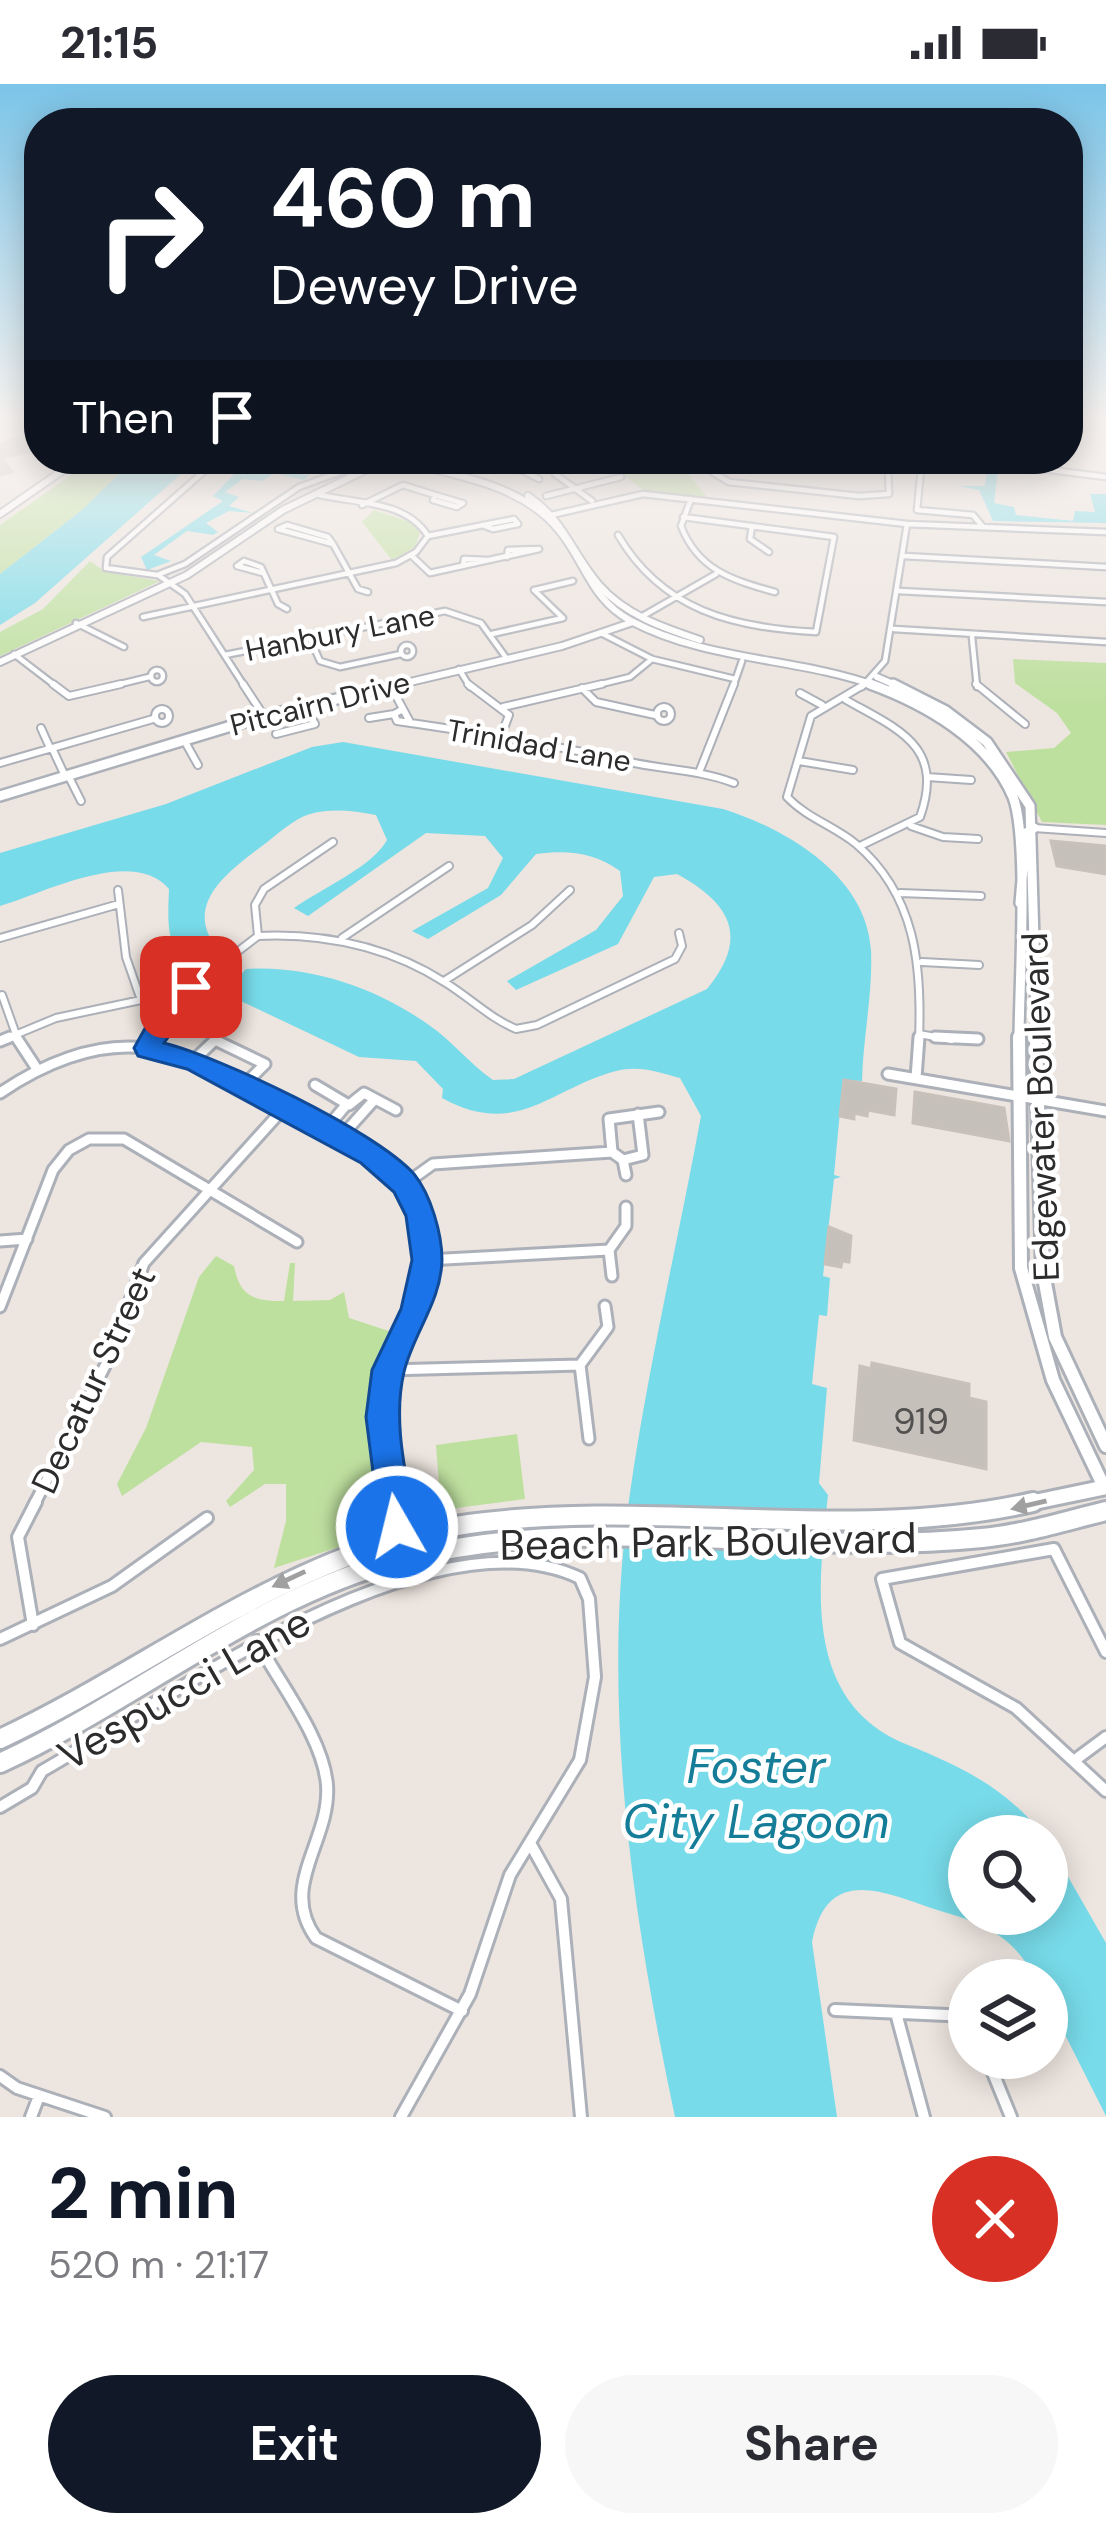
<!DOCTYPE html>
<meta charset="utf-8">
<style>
:root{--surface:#fff;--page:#f7f7f7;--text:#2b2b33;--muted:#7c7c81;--accent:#111827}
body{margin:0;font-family:"DM Sans",sans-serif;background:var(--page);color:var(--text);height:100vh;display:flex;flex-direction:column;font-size:45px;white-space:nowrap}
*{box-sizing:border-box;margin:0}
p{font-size:39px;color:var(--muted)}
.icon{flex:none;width:66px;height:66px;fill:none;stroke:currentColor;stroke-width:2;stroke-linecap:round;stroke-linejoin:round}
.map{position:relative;height:2033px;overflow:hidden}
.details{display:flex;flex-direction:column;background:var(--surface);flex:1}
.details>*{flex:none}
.top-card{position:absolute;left:24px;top:24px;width:1059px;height:366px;border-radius:48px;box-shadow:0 6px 30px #0003;background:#111827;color:#fff;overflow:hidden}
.buttons{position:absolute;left:948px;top:1731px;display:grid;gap:24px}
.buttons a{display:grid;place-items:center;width:120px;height:120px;border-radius:50%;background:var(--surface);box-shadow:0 6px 30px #0003;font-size:60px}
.pin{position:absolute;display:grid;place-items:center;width:102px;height:102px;color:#fff;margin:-51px;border-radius:24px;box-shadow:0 6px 18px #0006}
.me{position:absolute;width:132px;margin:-66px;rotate:352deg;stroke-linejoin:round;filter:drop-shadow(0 0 9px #0008)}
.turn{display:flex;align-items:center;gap:42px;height:252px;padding:0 48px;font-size:54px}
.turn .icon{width:156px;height:156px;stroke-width:2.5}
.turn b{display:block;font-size:84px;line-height:102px}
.then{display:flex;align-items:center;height:114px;padding:0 48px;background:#0003;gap:24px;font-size:45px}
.round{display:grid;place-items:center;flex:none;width:126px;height:126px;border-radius:63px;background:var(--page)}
.headline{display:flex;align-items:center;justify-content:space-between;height:204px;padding:0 48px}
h1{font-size:72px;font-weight:700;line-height:90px;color:var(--accent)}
.action{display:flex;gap:24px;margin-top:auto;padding:24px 48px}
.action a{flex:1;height:138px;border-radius:72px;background:var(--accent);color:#fff;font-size:48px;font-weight:700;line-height:138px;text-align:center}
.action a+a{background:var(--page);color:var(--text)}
.status{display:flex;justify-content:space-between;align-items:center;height:84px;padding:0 60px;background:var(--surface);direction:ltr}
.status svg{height:33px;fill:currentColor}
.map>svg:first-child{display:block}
.green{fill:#bee09f}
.water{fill:#78dbe9}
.building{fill:#c6c0bb;stroke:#c8c1b9;stroke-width:3}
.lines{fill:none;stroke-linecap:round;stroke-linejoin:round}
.minor-far3-casing{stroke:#acb0b8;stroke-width:9}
.minor-far2-casing{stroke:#acb0b8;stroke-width:10}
.minor-far1-casing{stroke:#acb0b8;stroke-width:15}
.minor-casing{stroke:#acb0b8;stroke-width:16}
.tertiary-far2-casing{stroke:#acb0b8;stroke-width:10}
.tertiary-far1-casing{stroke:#acb0b8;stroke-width:14}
.tertiary-casing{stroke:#acb0b8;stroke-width:18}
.secondary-far1-casing{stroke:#acb0b8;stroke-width:20}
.secondary-casing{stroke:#acb0b8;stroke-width:24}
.minor-far3{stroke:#fff;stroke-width:4.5}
.minor-far2{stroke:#fff;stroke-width:6}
.minor-far1{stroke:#fff;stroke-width:9}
.minor{stroke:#fff;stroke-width:10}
.tertiary-far2{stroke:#fff;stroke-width:6}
.tertiary-far1{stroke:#fff;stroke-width:9}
.tertiary{stroke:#fff;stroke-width:12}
.secondary-far1{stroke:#fff;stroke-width:14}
.secondary{stroke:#fff;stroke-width:18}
.oneway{fill:#a0a0a0}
.route{fill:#1a73e8;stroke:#114b97;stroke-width:3}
.labels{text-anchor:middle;stroke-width:9;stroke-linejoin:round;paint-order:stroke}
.far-street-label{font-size:30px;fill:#2c2c2c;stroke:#fff}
.street-label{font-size:36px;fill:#2c2c2c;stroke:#fff}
.near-number-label{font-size:36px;fill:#525150}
.near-street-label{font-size:42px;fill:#2c2c2c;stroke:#fff}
.near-water-label{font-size:48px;font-style:italic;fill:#157d97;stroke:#fff}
</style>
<div class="status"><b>21:15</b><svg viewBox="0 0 49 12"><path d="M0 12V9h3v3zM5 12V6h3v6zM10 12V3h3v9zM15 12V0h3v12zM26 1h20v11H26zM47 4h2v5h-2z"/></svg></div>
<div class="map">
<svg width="1106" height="2033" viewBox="0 0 1106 2033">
<rect width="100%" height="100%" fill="#ede5df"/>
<path class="green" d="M94,375H134L82,426L0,490V441Z
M601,375H676L707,413L646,408Z
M374,426L416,440L420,448L415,463L392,476L362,438Z
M90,477L106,488L160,497L0,572V548L43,525Z
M1013,575L1106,579V741L1042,738L1006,668L1054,664L1071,649L1057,629L1015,599Z
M216,1172L234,1182C240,1213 254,1217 284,1217L290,1179H295L293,1217L330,1216L344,1208L349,1234L395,1249L372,1317L383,1436L370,1453L274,1484L286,1437V1400H265L230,1423L226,1417L254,1386L252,1363L201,1358L122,1412L117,1400L146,1344L199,1193Z
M517,1350L525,1415L441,1426L436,1361Z"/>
<path class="water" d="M134,375H198L35,519L0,541V490L82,426Z
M306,378H317L302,382L303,390L296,389L297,383L289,389L310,391L304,396L275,389L262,397L243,395L225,408L239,413L229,422L253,429L229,427L206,439L218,448L213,451L187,447L154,471L171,477L147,486L141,473L223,417L213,412L242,382L291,383Z
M987,384L998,386L994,419L1014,423L1016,431L1073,437L1075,427L1095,428L1090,410H1106V439L993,437L979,406L958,402H985Z
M343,658L723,725C786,745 866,791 871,866C873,909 863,953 862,997L843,996L834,1091L841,1093L834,1095L823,1192L830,1194L827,1232L819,1231L812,1300L827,1304L819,1399L828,1411C818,1502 802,1619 908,1661C962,1683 1006,1704 1044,1752H969V1830H1047V1756L1106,1859V2032L1047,1915V1896H1038C1027,1880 1017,1864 1001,1853C981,1838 954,1831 931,1824C879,1806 827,1783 812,1858L837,2033H675C632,1830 600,1616 630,1409C648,1283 678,1157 701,1032L680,994C658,988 639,981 616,987C549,1005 517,1055 442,1014L443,1005L416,977L359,973L224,909L246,885C310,881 377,904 429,941C452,957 470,980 493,996L514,995L707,905C749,854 732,820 677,790L654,793L618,860L516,906L507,897L596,846L623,812L620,787C594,768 567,766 536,770L501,811L428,855L412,847L488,804L503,774L485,752L426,749L308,832L294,824C322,804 371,784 387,756L376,731C353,727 333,724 310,730C293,735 277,751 262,762C227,788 181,822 219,867L189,884C165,860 168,837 169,805C133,762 44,809 0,822V769L166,720L312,663Z"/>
<path class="building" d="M39,348V371L34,366L2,374L12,388L0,391V360Z
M1051,757L1106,762V790L1057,782Z
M844,996L896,1005L894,1031L868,1026L867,1032L854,1029V1035L840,1032Z
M915,1008L1004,1024L1009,1057L913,1039Z
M829,1143L851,1152L849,1178L842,1177L841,1183L825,1180Z
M872,1279L969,1300V1314L986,1318V1385L854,1356L860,1282L871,1285Z"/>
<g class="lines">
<defs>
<path id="minor-far3" d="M218,375L107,473L106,484L157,491L185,480L299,403L343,387L350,375
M499,375L539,395
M706,375L712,388L729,398L859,412L889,410L888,383L826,375
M922,375L917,426L973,431L983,443
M964,375L1106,393
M444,376L461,375
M517,386L537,375
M332,390L333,382L349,378
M555,390L592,417
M435,411L462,419
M546,412L621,393
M691,415L681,442C698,486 732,496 775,508
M362,421L403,401L435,411L433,416L457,423L463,419
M547,432L643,410L907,440L1106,448
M287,441L328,453L333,460L278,445Z
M482,441L493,445L518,440L514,435
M752,442L750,455L769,468
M618,451C662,526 733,544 816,548L834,453L683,433
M428,452L514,435
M333,460L358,505L368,508
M412,472L430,489L539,465
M904,472L1106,483
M507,473L508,466L539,465
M244,477L261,483L278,520L287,525
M244,477L237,482L263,489
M463,482L464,475L487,476
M158,491L185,510L245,603
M535,506L573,497
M899,507L1106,518
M143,533L396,479L416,468L428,452C405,415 354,420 316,410
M641,533L716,490
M76,539L124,563
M894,545L1106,558
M492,550L563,534L534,506
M603,550L652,575L735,595
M972,553L977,603
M311,557L320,577L340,583L401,570
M401 567a6 6 0 1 1 12 0a6 6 0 1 1-12 0Z
M14,570L57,603
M225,571L445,527L481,539L507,575
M459,585L470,603
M151 592a6 6 0 1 1 12 0a6 6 0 1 1-12 0Z
M108,603L149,593
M589,603L630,593L652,575
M733,603L742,577
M862,603L885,577L907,440"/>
<path id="minor-far2" d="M53,600L69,612L121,600
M243,600L264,632
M468,600L509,631L500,655
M865,600L811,632L787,713C807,734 834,742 856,760C916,811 922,882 919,956
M976,600L1025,640
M582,604L596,618L655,631
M800,609L822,621
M395,610L410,638
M846,616C900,646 945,663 920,733L860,762
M657 630a7 7 0 1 1 14 0a7 7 0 1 1-14 0Z
M503,623L602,600
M403,625L394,630L397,637C474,648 550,660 625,677C663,686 697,685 734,699
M155 632a7 7 0 1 1 14 0a7 7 0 1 1-14 0Z
M369,634L394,630
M41,644L50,664
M276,650L315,640L305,622
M184,656L198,681
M52,664L65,692
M799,677L853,686
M0,679L153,635
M700,686L734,600
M68,691L81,717
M927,693L971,696
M911,742L943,753L978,755
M1034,744L1106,749
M900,809L981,812
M258,852C325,849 388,862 446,899C470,914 490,934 516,945L537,941L675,875L682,862L679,849
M258,852L255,821L264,805L333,758
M0,854L119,820
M342,854L449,782
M922,878L979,881
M444,897L532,841L570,806
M2,911L18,956
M919,950L952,956
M3,956L56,934L141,916L126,873L118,806
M154,956L181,911L258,852"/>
<path id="minor-far1" d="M16,953L37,985
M935,953L978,955
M0,957L10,953
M148,965L155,953
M194,976L215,956L265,980L243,1002
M888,990L1106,1027
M916,994L919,953
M315,1001L347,1020L325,1046
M0,1009C41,981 93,958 145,964C215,972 406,1064 421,1137C434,1200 395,1245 385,1304C378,1342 387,1383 393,1421
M349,1021L364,1009L396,1026
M340,1054L375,1015
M612,1068L623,1076L643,1071L638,1030
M623,1076L626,1091
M405,1100L433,1080L612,1068L609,1035L659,1028
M0,1157L27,1155
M427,1176L609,1166
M612,1192L609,1166L626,1142V1123
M0,1223L53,1086L69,1066L89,1055H124L297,1158
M580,1281L589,1355
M388,1286L580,1281L608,1243L605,1222
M34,1421L106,1280L144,1179L284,1024"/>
<path id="minor" d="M393,1418L399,1456
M33,1541L18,1453L36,1418
M0,1555L112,1502L207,1434
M257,1557C279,1599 323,1653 327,1701C331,1757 278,1802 316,1854L462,1927
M1106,1568L1054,1465L882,1495L900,1559L1016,1624L1106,1707
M1075,1676L1106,1653
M0,1723L32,1704L42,1687C169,1615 431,1423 580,1494L589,1515L595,1593L580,1676L510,1791L470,1910L401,2033
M530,1759L561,1815L581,2033
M835,1926L969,1932
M896,1929L924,2033
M987,1974L1011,2033
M0,1992L17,2004L105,2033
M31,2033L39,2012"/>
<path id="tertiary-far2" d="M392,375C448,390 519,398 558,445C586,478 590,515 631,537C709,578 798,573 879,603
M528,412C564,436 572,470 599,501C625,531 664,544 700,556
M0,430L79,375
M0,578L187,491L283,426L388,375
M877,593L900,603
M389,603L562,562L633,538"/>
<path id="tertiary-far1" d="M870,600C925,620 989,656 1013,713C1029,754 1019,904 1019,956
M893,600L946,627L987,658L1030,722L1037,956
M0,712L264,632L401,600
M1020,819L1026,749L1034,744"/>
<path id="tertiary" d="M1019,953L1021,1184L1053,1296L1104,1403
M1036,953L1043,1188L1055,1253L1106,1362"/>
<path id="secondary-far1" d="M1020,1421L1106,1403"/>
<path id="secondary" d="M0,1655C156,1582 294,1465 469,1440C656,1414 848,1460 1033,1418
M0,1679C136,1617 257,1512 403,1475C593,1427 790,1473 982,1454C1024,1450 1065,1437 1106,1427"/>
</defs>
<use href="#minor-far3" class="minor-far3-casing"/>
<use href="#minor-far2" class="minor-far2-casing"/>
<use href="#minor-far1" class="minor-far1-casing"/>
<use href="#minor" class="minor-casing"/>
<use href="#tertiary-far2" class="tertiary-far2-casing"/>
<use href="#tertiary-far1" class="tertiary-far1-casing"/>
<use href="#tertiary" class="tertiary-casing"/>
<use href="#secondary-far1" class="secondary-far1-casing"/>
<use href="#secondary" class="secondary-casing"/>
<use href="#minor-far3" class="minor-far3"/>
<use href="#minor-far2" class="minor-far2"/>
<use href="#minor-far1" class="minor-far1"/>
<use href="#minor" class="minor"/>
<use href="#tertiary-far2" class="tertiary-far2"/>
<use href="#tertiary-far1" class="tertiary-far1"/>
<use href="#tertiary" class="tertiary"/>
<use href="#secondary-far1" class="secondary-far1"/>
<use href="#secondary" class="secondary"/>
</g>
<defs><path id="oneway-solid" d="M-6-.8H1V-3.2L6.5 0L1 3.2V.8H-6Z" transform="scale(3)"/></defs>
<g class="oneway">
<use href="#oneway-solid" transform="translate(1029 1421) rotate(167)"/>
<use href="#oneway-solid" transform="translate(289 1495) rotate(155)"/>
</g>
<linearGradient id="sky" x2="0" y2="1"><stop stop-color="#7bc4e8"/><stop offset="0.54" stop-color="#f7f3f1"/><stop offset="1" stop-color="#f7f3f1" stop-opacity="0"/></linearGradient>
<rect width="1106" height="618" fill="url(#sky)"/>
<path class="route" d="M191,893L204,903L164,959C220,973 376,1047 414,1090C431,1111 442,1150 442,1176C441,1218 413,1250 404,1288C392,1339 407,1393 415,1443L410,1455L397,1460L385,1455L380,1443L366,1333L372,1286L401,1225L412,1176L406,1132L394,1108L361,1079L187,985L138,972L134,964L157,923Z"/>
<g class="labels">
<g class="far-street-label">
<text transform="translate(340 549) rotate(-11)" y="10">Hanbury Lane</text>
<text transform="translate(320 620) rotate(-14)" y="10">Pitcairn Drive</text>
<text transform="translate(539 662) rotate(10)" y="10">Trinidad Lane</text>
</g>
<g class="street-label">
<text transform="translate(1040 1023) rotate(-92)" y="13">Edgewater Boulevard</text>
<text transform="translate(93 1296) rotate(-65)" y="13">Decatur Street</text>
</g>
<g class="near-number-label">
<text x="921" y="1350">919</text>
</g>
<g class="near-street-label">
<text transform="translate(708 1457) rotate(-1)" y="15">Beach Park Boulevard</text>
<text transform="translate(184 1604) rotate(-30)" y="15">Vespucci Lane</text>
</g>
<g class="near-water-label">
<text x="756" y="1699">Foster<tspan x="756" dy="55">City Lagoon</tspan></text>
</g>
</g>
</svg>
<div class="buttons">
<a><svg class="icon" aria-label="search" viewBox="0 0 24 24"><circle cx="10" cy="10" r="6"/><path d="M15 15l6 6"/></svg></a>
<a><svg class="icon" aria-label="layers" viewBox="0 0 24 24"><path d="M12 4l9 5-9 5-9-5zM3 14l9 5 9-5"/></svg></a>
</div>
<div class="pin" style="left:191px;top:903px;background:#d93025"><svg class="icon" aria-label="arrive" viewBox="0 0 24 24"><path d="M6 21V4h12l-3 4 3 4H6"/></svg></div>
<svg class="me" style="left:397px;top:1443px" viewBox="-20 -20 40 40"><circle r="17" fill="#1a73e8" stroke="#fff" stroke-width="3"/><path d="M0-11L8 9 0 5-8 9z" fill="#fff"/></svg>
<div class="top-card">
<div class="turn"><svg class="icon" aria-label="right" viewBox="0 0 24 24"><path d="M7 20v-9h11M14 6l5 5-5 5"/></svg><div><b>460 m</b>Dewey Drive</div></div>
<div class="then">Then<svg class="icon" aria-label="arrive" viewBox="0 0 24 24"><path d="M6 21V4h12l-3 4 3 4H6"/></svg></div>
</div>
</div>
<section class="details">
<div class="headline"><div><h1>2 min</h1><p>520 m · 21:17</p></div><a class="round" style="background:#d93025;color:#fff"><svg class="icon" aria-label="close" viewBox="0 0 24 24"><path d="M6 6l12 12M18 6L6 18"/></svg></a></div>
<div class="action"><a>Exit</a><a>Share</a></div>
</section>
